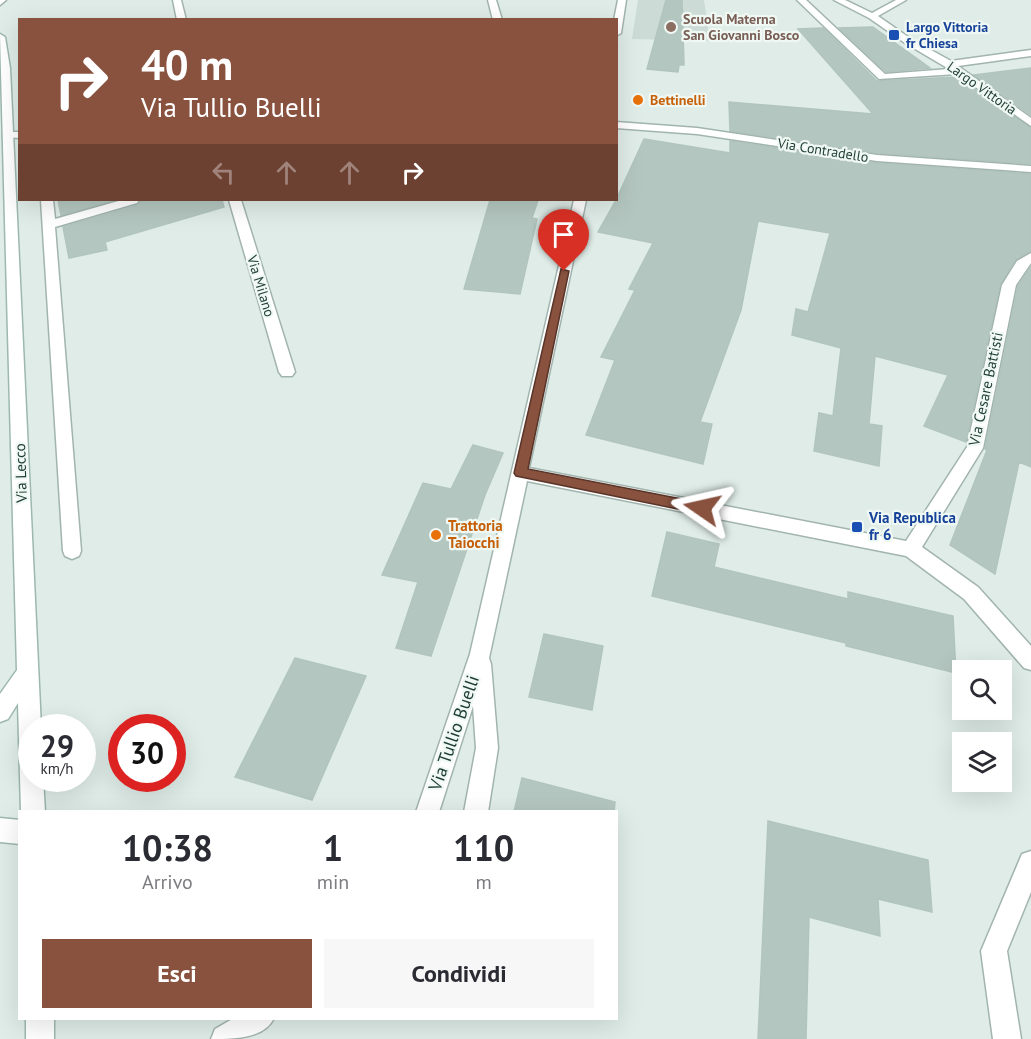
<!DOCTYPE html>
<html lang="it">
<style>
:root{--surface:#fff;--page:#f7f7f7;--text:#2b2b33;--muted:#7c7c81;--accent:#89523f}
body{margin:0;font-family:"PT Sans",sans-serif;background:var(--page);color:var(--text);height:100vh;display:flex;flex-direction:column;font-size:22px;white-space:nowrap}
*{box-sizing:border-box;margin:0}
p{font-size:20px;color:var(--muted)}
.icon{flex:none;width:33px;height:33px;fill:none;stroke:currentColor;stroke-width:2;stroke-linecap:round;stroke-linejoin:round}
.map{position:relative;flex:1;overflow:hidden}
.side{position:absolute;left:18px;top:810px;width:600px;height:210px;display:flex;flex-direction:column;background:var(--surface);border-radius:0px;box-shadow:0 6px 24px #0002}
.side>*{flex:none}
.top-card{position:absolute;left:18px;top:18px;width:600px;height:183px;border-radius:0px;box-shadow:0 6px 24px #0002;background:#89523f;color:#fff;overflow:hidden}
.buttons{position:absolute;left:952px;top:660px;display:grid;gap:12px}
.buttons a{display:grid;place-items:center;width:60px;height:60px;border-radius:0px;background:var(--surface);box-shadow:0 6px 24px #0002;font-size:30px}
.speed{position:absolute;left:18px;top:714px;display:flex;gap:12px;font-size:30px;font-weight:700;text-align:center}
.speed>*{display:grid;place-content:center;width:78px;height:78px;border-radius:50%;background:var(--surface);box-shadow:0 6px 24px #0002;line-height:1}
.speed small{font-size:15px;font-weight:400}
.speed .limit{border:9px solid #d22;background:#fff;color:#111}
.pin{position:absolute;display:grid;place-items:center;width:51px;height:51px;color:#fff;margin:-62px -26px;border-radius:50% 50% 50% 0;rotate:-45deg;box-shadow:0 0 6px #0007}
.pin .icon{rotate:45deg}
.me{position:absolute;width:66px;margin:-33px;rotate:281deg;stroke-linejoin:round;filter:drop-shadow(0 0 4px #0008)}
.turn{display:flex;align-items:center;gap:21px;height:126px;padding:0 24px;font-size:27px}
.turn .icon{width:78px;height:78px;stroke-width:2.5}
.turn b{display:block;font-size:42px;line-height:51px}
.lanes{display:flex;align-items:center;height:57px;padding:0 24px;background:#0003;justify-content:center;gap:30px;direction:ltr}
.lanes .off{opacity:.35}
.eta{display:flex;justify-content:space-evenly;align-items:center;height:102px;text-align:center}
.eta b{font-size:36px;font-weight:700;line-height:42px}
.button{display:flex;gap:12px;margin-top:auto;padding:12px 24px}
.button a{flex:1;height:69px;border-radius:0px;background:var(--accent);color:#fff;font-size:24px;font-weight:700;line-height:69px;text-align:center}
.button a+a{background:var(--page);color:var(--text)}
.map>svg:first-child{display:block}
.built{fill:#cddbd6}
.building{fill:#b4c6c0;stroke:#b1c5be;stroke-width:1.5}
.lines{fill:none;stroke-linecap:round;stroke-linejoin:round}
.lane-casing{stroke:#a2b4ae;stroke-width:3}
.street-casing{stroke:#a2b4ae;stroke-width:3}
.secondary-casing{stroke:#9db8b0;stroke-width:3}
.lane{fill:#fff;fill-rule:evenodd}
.street{fill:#fff;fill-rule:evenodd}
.secondary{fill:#fff;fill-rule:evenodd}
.route{fill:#89523f;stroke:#593529;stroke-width:1.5}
.education-dot{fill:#8d6e63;stroke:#f0f8f4;stroke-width:2}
.transit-dot{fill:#1a4fb4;stroke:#f0f8f4;stroke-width:2}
.food-dot{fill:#e8710a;stroke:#f0f8f4;stroke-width:2}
.labels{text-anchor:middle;stroke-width:4.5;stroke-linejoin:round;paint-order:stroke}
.far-education-label{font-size:14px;font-weight:bold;fill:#785e54;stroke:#f0f8f4;text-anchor:start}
.far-transit-label{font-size:14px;font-weight:bold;fill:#164399;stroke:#f0f8f4;text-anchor:start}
.far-street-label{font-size:14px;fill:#1f3d36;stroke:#f0f8f4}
.far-food-label{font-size:14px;font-weight:bold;fill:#c56008;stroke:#f0f8f4;text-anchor:start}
.street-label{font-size:15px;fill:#1f3d36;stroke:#f0f8f4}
.transit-label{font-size:15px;font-weight:bold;fill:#164399;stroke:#f0f8f4;text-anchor:start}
.food-label{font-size:15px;font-weight:bold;fill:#c56008;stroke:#f0f8f4;text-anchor:start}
.near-street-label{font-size:18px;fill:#1f3d36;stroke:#f0f8f4}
</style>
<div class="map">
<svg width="1031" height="1039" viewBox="0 0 1031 1039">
<rect width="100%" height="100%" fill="#dfece7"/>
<path class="built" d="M638,0H704L710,41L632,39Z"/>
<path class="building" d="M666,0H682L684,65H679L678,72L647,69Z
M873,27L930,68L886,72L839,28Z
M823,28L877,81L957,77L1031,128V164L877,153L730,131L729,102L873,114L798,29Z
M1031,68V115L974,75Z
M644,139L730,153V141L877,163L1031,174V251L1015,260L1000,285L966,442L924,426L948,375L875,356L869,424L882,426L879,466L814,451L819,413L833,416L841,348L792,335L796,309L808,312L830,233L758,221L741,310L700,422L712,424L703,464L586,435L615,360L601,357L635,290L629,289L653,243L598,232L616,200Z
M58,200H116L61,215Z
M141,200H222L224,207L105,242L107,250L69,258L63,227L138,205Z
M490,200H538L532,218L537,219L520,294L464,289Z
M1031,267V467L1019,462L995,574L950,545L987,450L985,449L1018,286Z
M473,445L503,453L485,495L431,656L396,648L418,582L382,575L423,483L451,489Z
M667,532L719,544L714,567L848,599V592L953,616L956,673L846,646V643L652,596Z
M544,634L603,646L592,710L529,697Z
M295,658L366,676L312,800L235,777Z
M522,778L615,802L614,812H514Z
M768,821L928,860L932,912L878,899L880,936L809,917L806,1039H758Z"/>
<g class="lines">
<defs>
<path id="lane" d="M488,0H496L502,20H493Z"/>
<path id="street" d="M0,0H6L0,5Z
M173,0H181L186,20H177Z
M618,0H626L621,33L616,36V20H614Z
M797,0H806L885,74L949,69L905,43L869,18L834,0H845L872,13L896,0H906L878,16L911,39L951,61L1031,50V56L958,66L1031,118V126L957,74L879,79Z
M616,122L697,128L877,155L1031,166V172L877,161L697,134L616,128Z
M7,132H20V138L3,137V133Z
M41,200H53L55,219L122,200H139L137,203L55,227L81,551L79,556L72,559L65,556L63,551Z
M229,200H241L295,372L292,376H282L279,372Z
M574,200H586L529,468L906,541L967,447L1002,285L1017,261L1031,253V263L1016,285L983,448L922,547L978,587L1031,646V670L1024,668L964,599L906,556L527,481L489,658L491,664L498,748L488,812H464L476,748L473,706L439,812H416L470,654Z
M1031,851V892L1007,951L1021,1039H993L981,951L1022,854Z
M234,1018H274C264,1039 234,1039 211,1039L215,1029Z"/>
<path id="secondary" d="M0,34L5,37L10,68L41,728H32V778H43L45,812H21L18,703L8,719L0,722V694L17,670Z
M0,818L20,820V844L0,842Z
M26,1018H54V1039H26Z"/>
</defs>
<use href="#lane" class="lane-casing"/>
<use href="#street" class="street-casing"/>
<use href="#secondary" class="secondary-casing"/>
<use href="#lane" class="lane"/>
<use href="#street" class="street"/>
<use href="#secondary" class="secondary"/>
</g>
<path class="route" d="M561,269L569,271L528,469L702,503L708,508L706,512L702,514L516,476L514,473Z"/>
<circle class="education-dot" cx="671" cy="27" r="6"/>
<g class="transit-dot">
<rect x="888" y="29" width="12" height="12" rx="3"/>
<rect x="851" y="521" width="12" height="12" rx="3"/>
</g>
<g class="food-dot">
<circle cx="638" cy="100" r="6"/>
<circle cx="436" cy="535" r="6"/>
</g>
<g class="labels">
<g class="far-education-label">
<text x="683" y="24">Scuola Materna<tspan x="683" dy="16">San Giovanni Bosco</tspan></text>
</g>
<g class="far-transit-label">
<text x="906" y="32">Largo Vittoria<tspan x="906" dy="16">fr Chiesa</tspan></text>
</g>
<g class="far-street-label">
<text transform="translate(982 88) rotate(35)" y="5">Largo Vittoria</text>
<text transform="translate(823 150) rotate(9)" y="5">Via Contradello</text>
<text transform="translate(261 286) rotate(73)" y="5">Via Milano</text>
</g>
<g class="far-food-label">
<text x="650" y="105">Bettinelli</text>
</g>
<g class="street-label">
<text transform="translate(986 389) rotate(-78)" y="5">Via Cesare Battisti</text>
<text transform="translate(21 473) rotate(-92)" y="5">Via Lecco</text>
</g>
<g class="transit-label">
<text x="869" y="523">Via Republica<tspan x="869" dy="17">fr 6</tspan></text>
</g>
<g class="food-label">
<text x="448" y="531">Trattoria<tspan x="448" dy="17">Taiocchi</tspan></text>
</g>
<g class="near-street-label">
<text transform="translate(454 733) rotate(-71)" y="6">Via Tullio Buelli</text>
</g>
</g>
</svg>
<div class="buttons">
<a><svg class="icon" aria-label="search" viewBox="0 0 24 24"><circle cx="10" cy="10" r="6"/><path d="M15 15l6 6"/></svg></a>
<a><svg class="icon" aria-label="layers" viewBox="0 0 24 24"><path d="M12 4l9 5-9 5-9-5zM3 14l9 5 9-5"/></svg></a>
</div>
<div class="speed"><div>29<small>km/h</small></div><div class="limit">30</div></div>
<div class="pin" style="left:564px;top:271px;background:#d93025"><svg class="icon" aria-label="arrive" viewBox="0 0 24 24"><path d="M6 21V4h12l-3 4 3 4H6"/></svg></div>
<svg class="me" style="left:702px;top:508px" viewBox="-20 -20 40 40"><path d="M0-17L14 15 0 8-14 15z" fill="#89523f" stroke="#fff" stroke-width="4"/></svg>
<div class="top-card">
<div class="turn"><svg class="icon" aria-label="right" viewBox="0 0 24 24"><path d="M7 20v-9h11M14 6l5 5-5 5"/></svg><div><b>40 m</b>Via Tullio Buelli</div></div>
<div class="lanes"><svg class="icon off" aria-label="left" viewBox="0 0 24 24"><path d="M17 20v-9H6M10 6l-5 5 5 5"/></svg><svg class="icon off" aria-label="ahead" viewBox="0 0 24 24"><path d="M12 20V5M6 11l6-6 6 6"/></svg><svg class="icon off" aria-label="ahead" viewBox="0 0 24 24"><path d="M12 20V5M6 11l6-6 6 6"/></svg><svg class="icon" aria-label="right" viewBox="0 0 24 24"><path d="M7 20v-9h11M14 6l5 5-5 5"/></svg></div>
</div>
<section class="side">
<div class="eta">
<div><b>10:38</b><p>Arrivo</p></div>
<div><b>1</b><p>min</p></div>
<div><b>110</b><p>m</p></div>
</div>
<div class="button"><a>Esci</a><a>Condividi</a></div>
</section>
</div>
